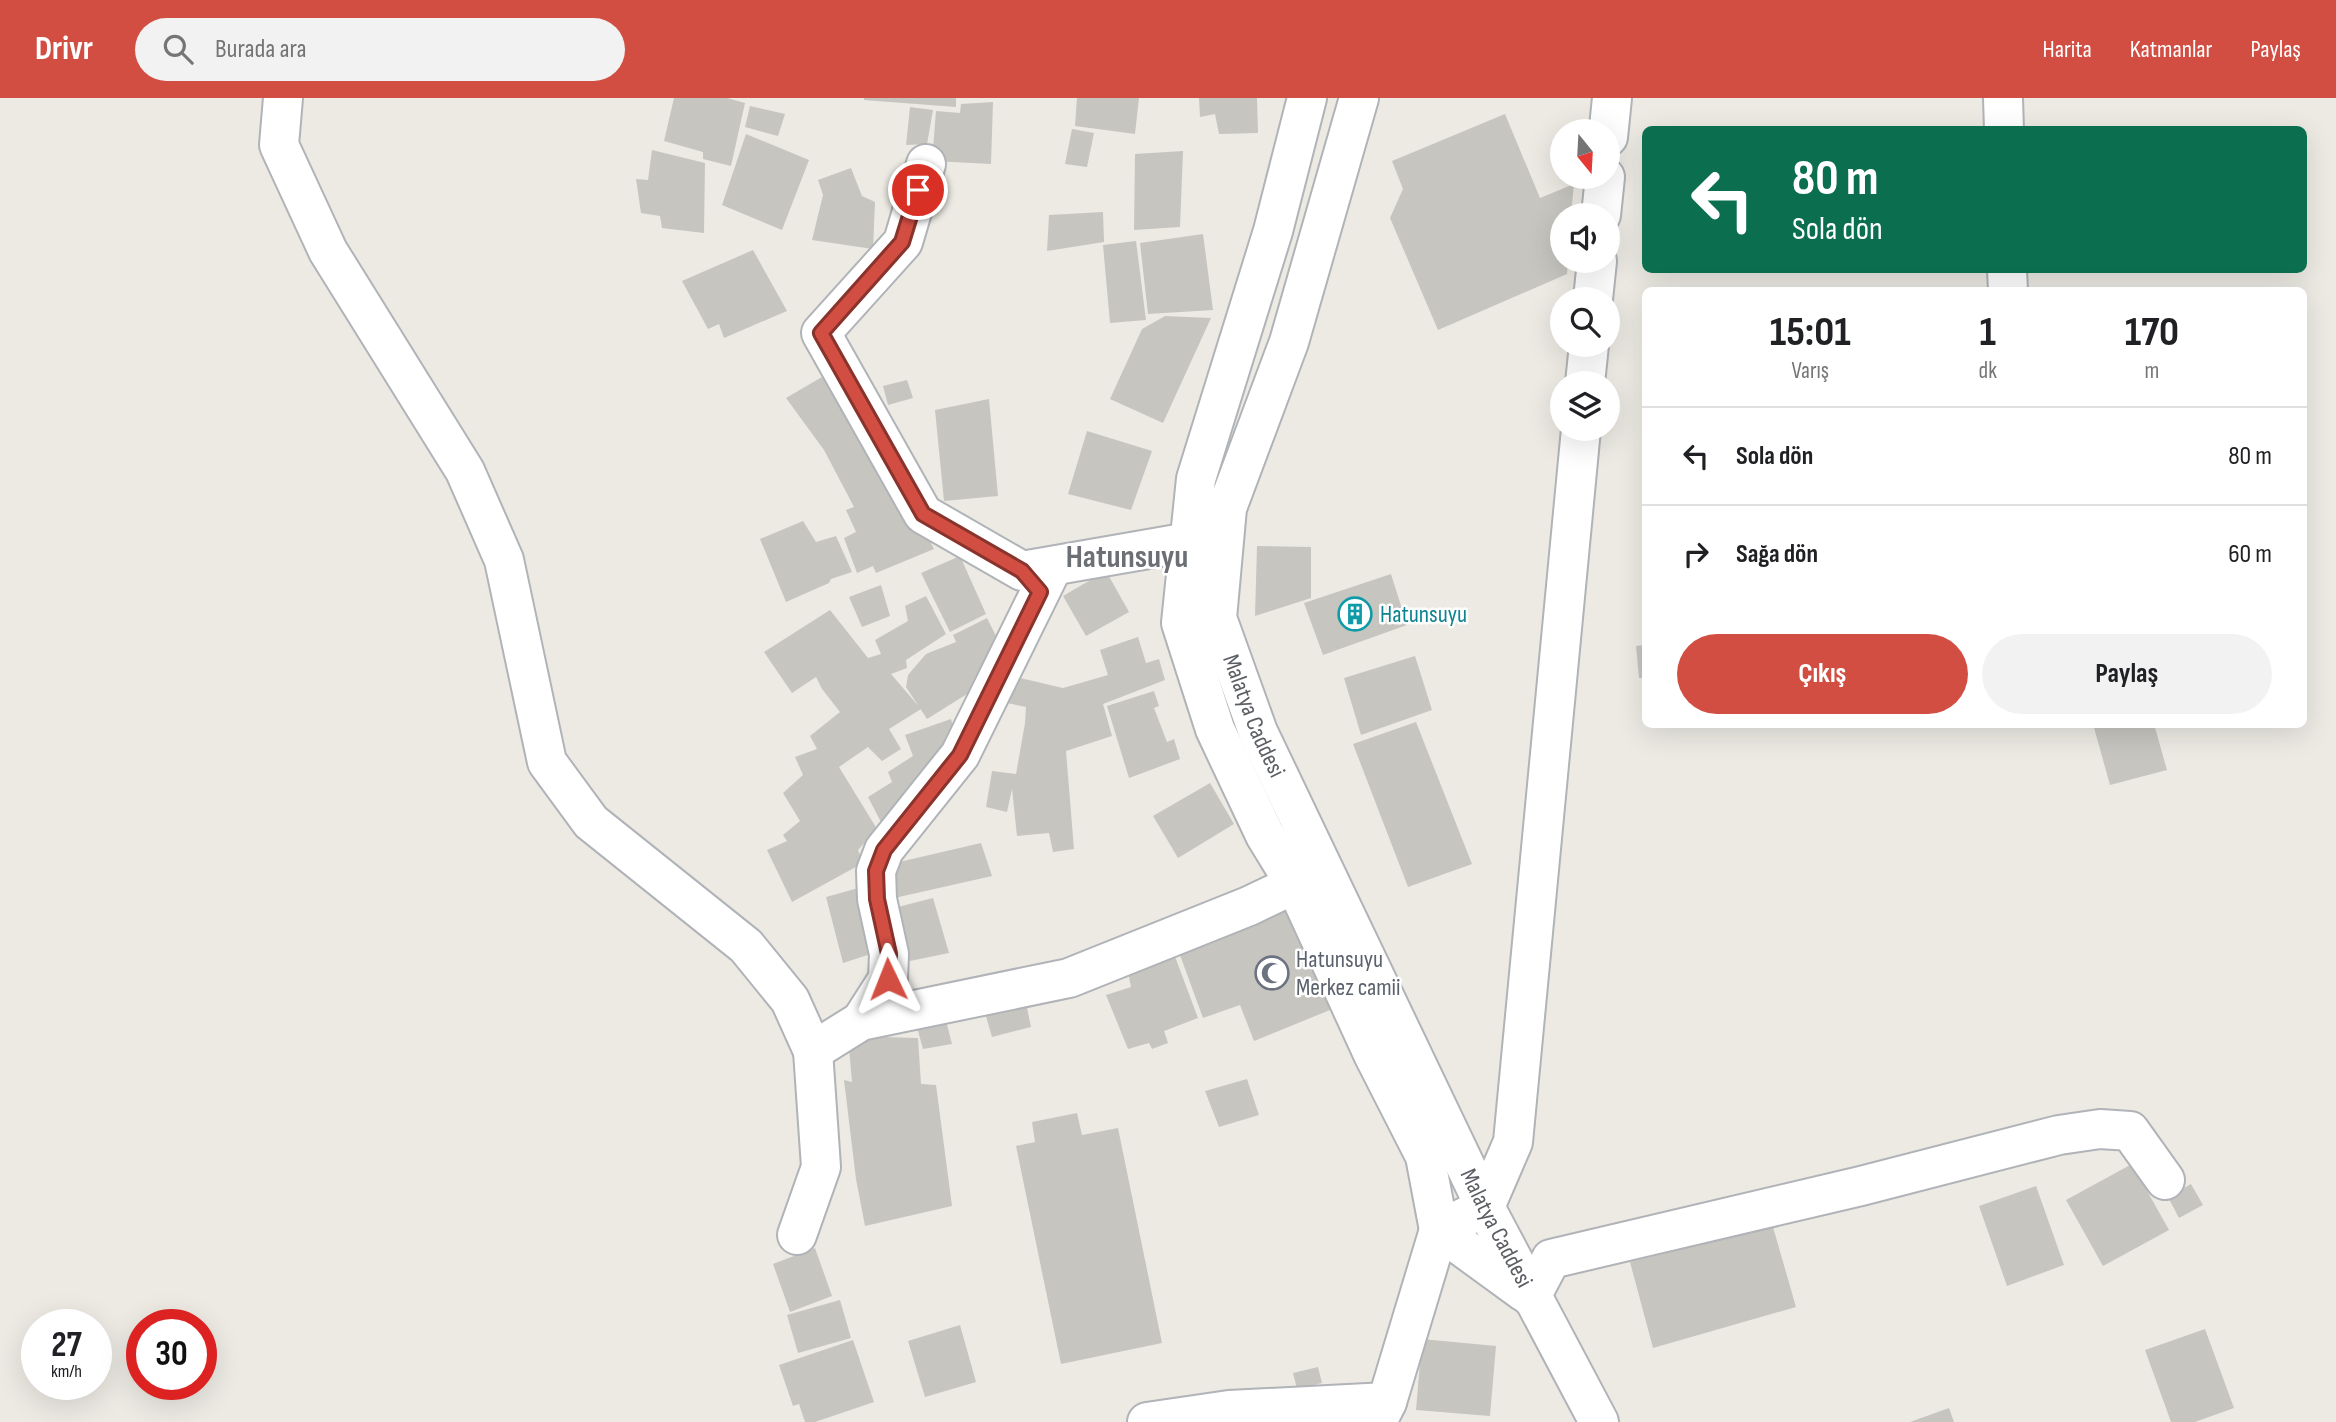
<!DOCTYPE html>
<html lang="tr">
<meta charset="utf-8">
<style>
:root{--surface:#fff;--page:#f2f2f2;--text:#202124;--muted:#757577;--line:#e0e0e0;--accent:#d24e43}
body{margin:0;font-family:"Sofia Sans Condensed",sans-serif;background:var(--page);color:var(--text);height:100vh;display:flex;flex-direction:column;font-size:26px;white-space:nowrap}
*{box-sizing:border-box;margin:0}
p{font-size:23px;color:var(--muted)}
.icon{flex:none;width:38px;height:38px;fill:none;stroke:currentColor;stroke-width:2;stroke-linecap:round;stroke-linejoin:round}
.map{position:relative;flex:1;overflow:hidden}
.details{position:absolute;left:1642px;top:189px;width:665px;height:441px;display:flex;flex-direction:column;background:var(--surface);border-radius:10px;box-shadow:0 7px 28px #0002}
.details>*{flex:none}
.banner{position:absolute;left:1642px;top:28px;width:665px;height:147px;border-radius:10px;box-shadow:0 7px 28px #0002;background:#0b6e4f;color:#fff;overflow:hidden}
.needle{width:46px;rotate:162deg}
.fabs{position:absolute;left:1550px;top:21px;display:grid;gap:14px}
.fabs a{display:grid;place-items:center;width:70px;height:70px;border-radius:50%;background:var(--surface);box-shadow:0 7px 28px #0002;font-size:35px}
.speed{position:absolute;left:21px;top:1211px;display:flex;gap:14px;font-size:35px;font-weight:700;text-align:center}
.speed>*{display:grid;place-content:center;width:91px;height:91px;border-radius:50%;background:var(--surface);box-shadow:0 7px 28px #0002;line-height:1}
.speed small{font-size:18px;font-weight:400}
.speed .limit{border:10px solid #d22;background:#fff;color:#111}
.pin{position:absolute;display:grid;place-items:center;width:60px;height:60px;color:#fff;margin:-30px;border:4px solid #fff;border-radius:50%;box-shadow:0 2px 7px #0007}
.me{position:absolute;width:77px;margin:-38px;rotate:358deg;stroke-linejoin:round;filter:drop-shadow(0 0 5px #0008)}
.turn{display:flex;align-items:center;gap:24px;height:147px;padding:0 35px;font-size:32px}
.turn .icon{width:91px;height:91px;stroke-width:2.5}
.turn b{display:block;font-size:49px;line-height:60px}
.eta{display:flex;justify-content:space-evenly;align-items:center;height:119px;text-align:center}
.eta b{font-size:42px;font-weight:700;line-height:49px}
.primary-button{display:flex;gap:14px;margin-top:auto;padding:14px 35px}
.primary-button a{flex:1;height:80px;border-radius:42px;background:var(--accent);color:#fff;font-size:28px;font-weight:700;line-height:80px;text-align:center}
.primary-button a+a{background:var(--page);color:var(--text)}
ul{padding:0;list-style:none}
li{display:flex;align-items:center;gap:21px;height:98px;padding:0 35px;border-top:2px solid var(--line)}
li div{flex:1}
li b{display:block;font-size:26px}
li em{font-style:normal}
header{display:flex;align-items:center;gap:42px;box-sizing:border-box;height:98px;padding:0 35px;background:var(--accent);color:#fff}
header strong{font-size:33px}
nav{display:flex;gap:38px;margin-inline-start:auto;font-size:24px}
.search{width:490px;height:63px;background:var(--page);display:flex;align-items:center;gap:18px;box-sizing:border-box;padding:0 24px;border-radius:38px;color:var(--muted);font-size:26px}
.map>svg:first-child{display:block}
.building{fill:#c7c5c0}
.lines{fill:none;stroke-linecap:round;stroke-linejoin:round}
.minor-casing{stroke:#b0b3b7;stroke-width:42}
.minor{stroke:#fff;stroke-width:38}
.route-casing{stroke:#88332c;stroke-width:18}
.route{stroke:#d24e43;stroke-width:12}
.labels{text-anchor:middle;stroke-width:5;stroke-linejoin:round;paint-order:stroke}
.culture-label{font-size:24px;fill:#0d838f;stroke:#fff;text-anchor:start}
.street-label{font-size:24px;fill:#5b5e62;stroke:#fff}
.worship-label{font-size:24px;fill:#5b616d;stroke:#fff;text-anchor:start}
.district-label{font-size:32px;font-weight:bold;fill:#6c7074;stroke:#fff}
</style>
<header>
<strong>Drivr</strong>
<div class="search"><svg class="icon" aria-label="search" viewBox="0 0 24 24"><circle cx="10" cy="10" r="6"/><path d="M15 15l6 6"/></svg>Burada ara</div>
<nav><a>Harita</a><a>Katmanlar</a><a>Paylaş</a></nav>
</header>
<div class="map">
<svg width="2336" height="1324" viewBox="0 0 2336 1324">
<rect width="100%" height="100%" fill="#eceae3"/>
<path class="building" d="M674,0H727L745,5L731,68L703,61V54L664,43Z
M864,0H956V9L864,2Z
M1077,0H1139L1135,36L1075,28Z
M1199,0H1257L1258,35L1219,36L1215,16L1200,19Z
M993,4L991,66L932,63L936,13L960,15L961,6Z
M750,8L785,16L778,38L745,29Z
M910,9L933,12L927,46L906,47Z
M1505,16L1540,100L1574,86L1571,117H1563V163H1568L1567,176L1438,232L1390,120L1403,91L1392,63Z
M1072,31L1094,35L1087,69L1065,66Z
M746,36L809,62L782,132L722,107Z
M652,52L705,65L704,135L662,130L660,118L641,115L636,81L648,82Z
M1183,53L1180,129L1134,132L1135,56Z
M851,70L862,98L875,104L873,151L812,142L823,97L818,82Z
M1103,114L1104,144L1047,153L1049,117Z
M1203,136L1213,212L1148,216L1140,145Z
M1136,143L1146,222L1110,225L1103,147Z
M753,152L787,213L724,240L719,226L708,231L682,183Z
M1165,218L1211,220L1163,325L1110,301L1142,231Z
M822,279L912,420L917,417L934,451L876,475L873,468L857,475L844,440L856,434L846,412L854,409L824,352L786,300Z
M907,282L913,300L888,307L883,288Z
M989,301L998,398L944,403L935,312Z
M1087,333L1152,353L1131,412L1068,396Z
M803,423L816,444L836,438L852,474L831,481L829,485L786,504L760,441Z
M1257,448L1311,449V500L1255,518Z
M960,458L986,516L950,534L921,475Z
M1106,473L1129,514L1086,538L1063,498Z
M1391,476L1407,527L1323,557L1304,505Z
M881,487L890,518L862,529L849,499Z
M926,498L946,536L906,562L907,570L891,576L921,611L889,631L901,651L882,663L868,649L839,669L877,731L858,752L863,765L792,804L767,752L787,743L783,737L800,723L783,695L803,677L795,659L817,651L810,638L840,614L822,591L816,579L792,595L764,554L830,512L868,560L881,556L875,542L908,523L905,508Z
M987,520L1000,546L983,586L927,621L906,589L908,577L926,556L956,544L953,537Z
M1138,539L1146,565L1159,561L1165,582L1103,606L1112,638L1066,653L1074,751L1053,754L1049,735L1017,738L1012,691L1007,714L986,709L992,673L1016,676L1025,625L1026,609L997,603L1007,577L1063,590L1108,577L1100,552Z
M1645,547V580H1639L1636,548Z
M1415,558L1432,612L1361,637L1344,580Z
M1154,593L1159,608L1154,610L1167,644L1174,641L1180,661L1129,680L1107,608Z
M951,621L958,645L882,726L868,699L892,684L888,674L913,658L905,637Z
M1416,624L1472,766L1408,789L1353,646Z
M2093,626H2154L2167,672L2110,687Z
M1210,685L1234,726L1178,760L1153,718Z
M981,745L992,778L890,801L882,768Z
M862,789L880,853L843,865L826,799Z
M933,800L949,855L900,865L890,811Z
M1292,806L1330,912L1254,943L1240,907L1203,920L1180,857L1215,844L1212,837Z
M1174,856L1198,920L1164,933L1168,945L1152,951L1149,945L1128,951L1106,897L1131,889L1128,874Z
M1026,905L1031,929L992,939L985,915Z
M945,919L952,946L923,951L916,926Z
M848,938L918,940L921,986L936,987L952,1108L865,1128L856,1081L844,982L852,984Z
M1247,981L1259,1017L1219,1029L1205,993Z
M1077,1015L1082,1037L1118,1030L1162,1245L1061,1266L1016,1048L1035,1044L1032,1024Z
M2132,1066L2169,1132L2103,1168L2066,1102Z
M2191,1086L2203,1107L2179,1120L2168,1099Z
M2036,1088L2064,1167L2007,1188L1979,1108Z
M1773,1129L1796,1209L1653,1250L1630,1164Z
M815,1150L832,1198L790,1214L773,1166Z
M840,1202L851,1240L798,1255L787,1217Z
M960,1227L976,1284L925,1299L908,1243Z
M2205,1231L2234,1310L2195,1324H2171L2145,1252Z
M1422,1241L1496,1248L1490,1318L1416,1312Z
M853,1242L874,1304L815,1324H805L799,1306L793,1308L779,1267Z
M1318,1269L1322,1285L1297,1291L1293,1275Z
M1949,1310L1954,1324H1910Z"/>
<g class="lines">
<defs>
<g id="minor">
<path d="M283,0L279,47L328,153L465,373L504,462L547,664L591,724L746,848L790,902L813,953"/>
<path d="M1307,0L1273,133L1196,381L1181,525L1215,631L1265,737L1295,786L1373,956L1425,1058L1439,1132L1524,1194"/>
<path id="s1" d="M1359,0L1289,244L1227,410L1217,520L1258,634L1485,1109L1599,1324"/>
<path d="M2003,0L2004,32"/>
<path d="M1608,39L1612,0"/>
<path d="M926,66L903,144L821,235L923,416L1022,473L1189,444"/>
<path d="M1601,117L1605,79"/>
<path d="M2007,172L2008,192"/>
<path d="M1593,201L1597,163"/>
<path d="M1585,285L1589,247"/>
<path d="M861,923L888,881L889,856L877,801L876,773L884,752L960,657L1053,468"/>
<path d="M797,1137L821,1069L813,953L861,923L1069,880L1249,808L1295,786"/>
<path d="M1531,1199L1551,1161L1861,1088L2059,1037L2100,1031L2130,1033L2165,1082"/>
<path d="M1147,1324L1229,1312L1387,1304"/>
<path d="M1377,1324L1387,1304L1439,1132L1485,1109L1513,1044L1581,331"/>
</g>
</defs>
<use href="#minor" class="minor-casing"/>
<use href="#minor" class="minor"/>
</g>
<g class="lines">
<defs>
<path id="route" d="M888,881L889,856L877,801L876,773L884,752L960,657L1040,494L1022,473L923,416L821,235L902,144L918,92"/>
</defs>
<use href="#route" class="route-casing"/>
<use href="#route" class="route"/>
</g>
<defs>
<symbol id="building-ring" viewBox="-11 -11 22 22"><circle r="9.5" fill="#fff" stroke="#0f9aa8" stroke-width="1.5"/><path d="M-4-6H4V6H1V3H-1V6H-4ZM-2.5-4.3h1.7v1.8h-1.7ZM.8-4.3h1.7v1.8H.8ZM-2.5-1h1.7V.8h-1.7ZM.8-1h1.7V.8H.8Z" fill="#0f9aa8"/></symbol>
<symbol id="mosque-ring" viewBox="-11 -11 22 22"><circle r="9.5" fill="#fff" stroke="#6b7280" stroke-width="1.5"/><path d="M3.5-4.9A6 6 0 1 0 3.5 4.9A5 5 0 1 1 3.5-4.9Z" fill="#6b7280"/></symbol>
</defs>
<g fill-rule="evenodd">
<use href="#building-ring" x="1336" y="497" width="38" height="38"/>
<use href="#mosque-ring" x="1253" y="856" width="38" height="38"/>
</g>
<g class="labels">
<g class="culture-label">
<text x="1380" y="524">Hatunsuyu</text>
</g>
<g class="street-label">
<text dy="8" stroke="none"><textPath href="#s1" startOffset="646">Malatya Caddesi</textPath></text>
<text dy="8" stroke="none"><textPath href="#s1" startOffset="1213">Malatya Caddesi</textPath></text>
</g>
<g class="worship-label">
<text x="1296" y="869">Hatunsuyu<tspan x="1296" dy="28">Merkez camii</tspan></text>
</g>
<g class="district-label">
<text x="1127" y="469">Hatunsuyu</text>
</g>
</g>
</svg>
<div class="fabs">
<a><svg class="needle" viewBox="-14 -14 28 28"><path d="M0-13l5 13h-10z" fill="#e53935"/><path d="M0 13l5-13h-10z" fill="#757577"/></svg></a>
<a><svg class="icon" aria-label="sound" viewBox="0 0 24 24"><path d="M4 9h4l5-4v14l-5-4H4zM17 9q2 3 0 6"/></svg></a>
<a><svg class="icon" aria-label="search" viewBox="0 0 24 24"><circle cx="10" cy="10" r="6"/><path d="M15 15l6 6"/></svg></a>
<a><svg class="icon" aria-label="layers" viewBox="0 0 24 24"><path d="M12 4l9 5-9 5-9-5zM3 14l9 5 9-5"/></svg></a>
</div>
<div class="speed"><div>27<small>km/h</small></div><div class="limit">30</div></div>
<div class="pin" style="left:918px;top:92px;background:#d93025"><svg class="icon" aria-label="arrive" viewBox="0 0 24 24"><path d="M6 21V4h12l-3 4 3 4H6"/></svg></div>
<svg class="me" style="left:888px;top:881px" viewBox="-20 -20 40 40"><path d="M0-17L14 15 0 8-14 15z" fill="#d24e43" stroke="#fff" stroke-width="4"/></svg>
<div class="banner">
<div class="turn"><svg class="icon" aria-label="left" viewBox="0 0 24 24"><path d="M17 20v-9H6M10 6l-5 5 5 5"/></svg><div><b>80 m</b>Sola dön</div></div>
</div>
<section class="details">
<div class="eta">
<div><b>15:01</b><p>Varış</p></div>
<div><b>1</b><p>dk</p></div>
<div><b>170</b><p>m</p></div>
</div>
<ul>
<li><svg class="icon" aria-label="left" viewBox="0 0 24 24"><path d="M17 20v-9H6M10 6l-5 5 5 5"/></svg><div><b>Sola dön</b></div><em>80 m</em></li>
<li><svg class="icon" aria-label="right" viewBox="0 0 24 24"><path d="M7 20v-9h11M14 6l5 5-5 5"/></svg><div><b>Sağa dön</b></div><em>60 m</em></li>
</ul>
<div class="primary-button"><a>Çıkış</a><a>Paylaş</a></div>
</section>
</div>
